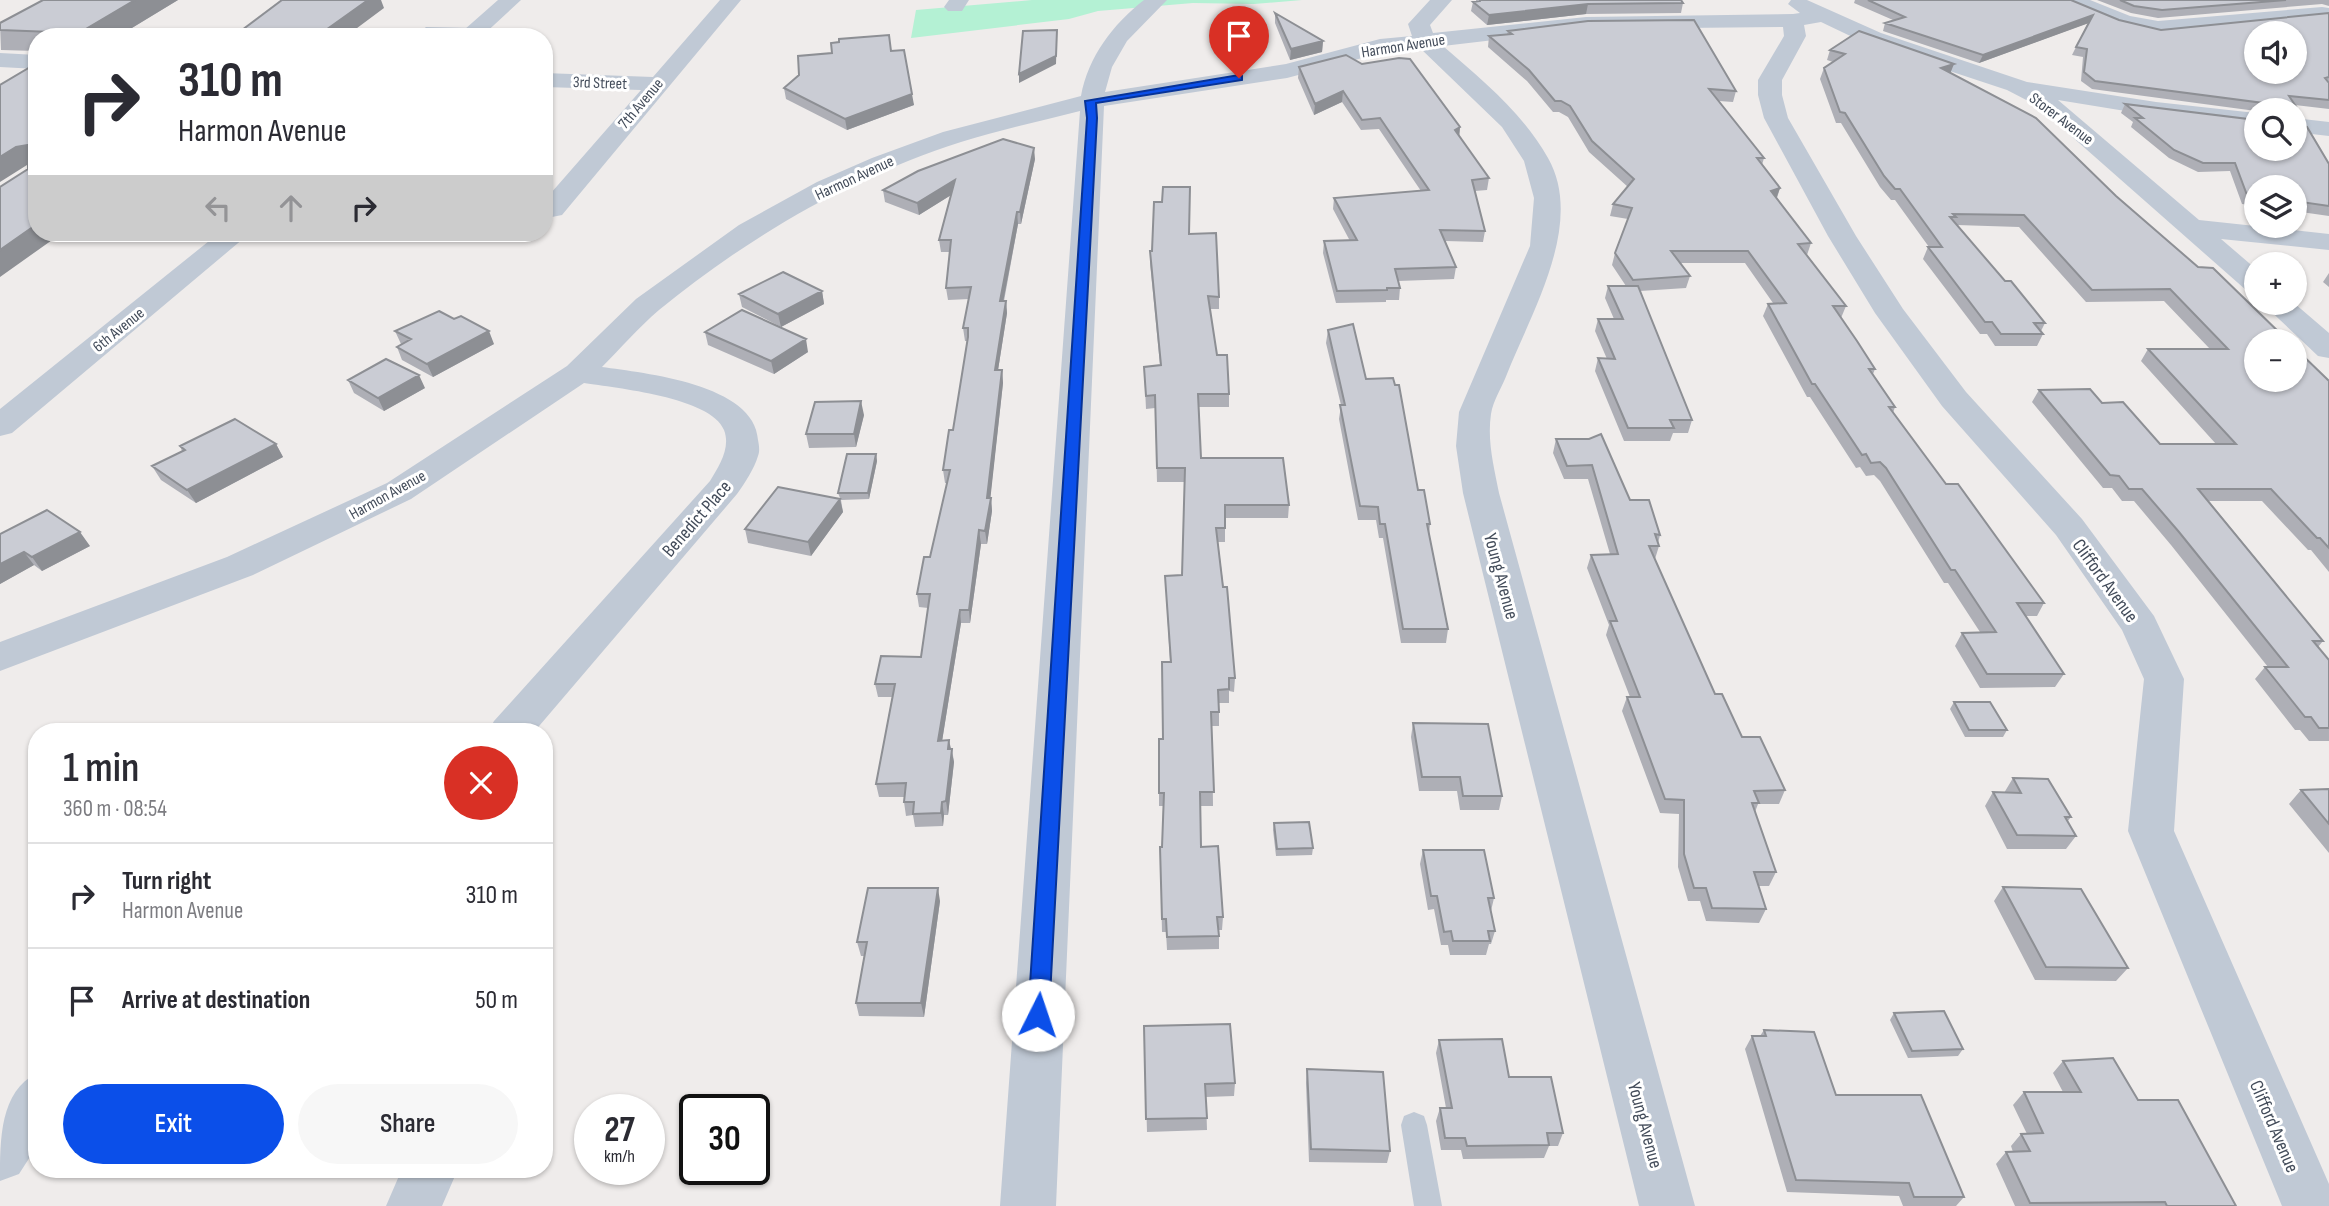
<!DOCTYPE html>
<meta charset="utf-8">
<style>
:root{--surface:#fff;--page:#f7f7f7;--text:#2b2b33;--muted:#7c7c81;--line:#e1e1e2;--accent:#0b4fe9}
body{margin:0;font-family:"Sofia Sans Condensed",sans-serif;background:var(--page);color:var(--text);height:100vh;display:flex;flex-direction:column;font-size:26px;white-space:nowrap}
*{box-sizing:border-box;margin:0}
p{font-size:23px;color:var(--muted)}
.icon{flex:none;width:38px;height:38px;fill:none;stroke:currentColor;stroke-width:2;stroke-linecap:round;stroke-linejoin:round}
.map{position:relative;flex:1;overflow:hidden}
.drawer{position:absolute;left:28px;top:723px;width:525px;height:455px;display:flex;flex-direction:column;background:var(--surface);border-radius:28px;box-shadow:0 2px 5px #0004}
.drawer>*{flex:none}
.banner{position:absolute;left:28px;top:28px;width:525px;height:214px;border-radius:28px;box-shadow:0 2px 5px #0004;background:#fff;color:var(--text);overflow:hidden}
.controls{position:absolute;left:2244px;top:21px;display:grid;gap:14px}
.controls a{display:grid;place-items:center;width:63px;height:63px;border-radius:50%;background:var(--surface);box-shadow:0 2px 5px #0004;font-size:35px}
.speed{position:absolute;left:574px;top:1094px;display:flex;gap:14px;font-size:35px;font-weight:700;text-align:center}
.speed>*{display:grid;place-content:center;width:91px;height:91px;border-radius:50%;background:var(--surface);box-shadow:0 2px 5px #0004;line-height:1}
.speed small{font-size:18px;font-weight:400}
.speed .limit{border:4px solid #111;border-radius:10px;background:#fff;color:#111}
.pin{position:absolute;display:grid;place-items:center;width:60px;height:60px;color:#fff;margin:-72px -30px;border-radius:50% 50% 50% 0;rotate:-45deg;box-shadow:0 0 7px #0007}
.pin .icon{rotate:45deg}
.me{position:absolute;width:77px;margin:-38px;rotate:4deg;stroke-linejoin:round;filter:drop-shadow(0 0 5px #0008)}
.turn{display:flex;align-items:center;gap:24px;height:147px;padding:0 35px;font-size:32px}
.turn .icon{width:91px;height:91px;stroke-width:2.5}
.turn b{display:block;font-size:49px;line-height:60px}
.lanes{display:flex;align-items:center;height:66px;padding:0 35px;background:#0003;justify-content:center;gap:35px;direction:ltr}
.lanes .off{opacity:.35}
.round{display:grid;place-items:center;flex:none;width:74px;height:74px;border-radius:37px;background:var(--page)}
.overview{display:flex;align-items:center;justify-content:space-between;height:119px;padding:0 35px}
h1{font-size:42px;font-weight:600;line-height:52px}
.primary-button{display:flex;gap:14px;margin-top:auto;padding:14px 35px}
.primary-button a{flex:1;height:80px;border-radius:42px;background:var(--accent);color:#fff;font-size:28px;font-weight:600;line-height:80px;text-align:center}
.primary-button a+a{background:var(--page);color:var(--text)}
ul{padding:0;list-style:none}
li{display:flex;align-items:center;gap:21px;height:105px;padding:0 35px;border-top:2px solid var(--line)}
li div{flex:1}
li b{display:block;font-size:26px}
li em{font-style:normal}
.map>svg:first-child{display:block}
.green{fill:#b4f1d4}
.lines{fill:none;stroke-linecap:round;stroke-linejoin:round}
.lane{fill:#c0c9d5;fill-rule:evenodd}
.street{fill:#c0c9d5;fill-rule:evenodd}
.wall{fill:#aeafb6}
.shaded-wall{fill:#8d8f94}
.building{fill:#caccd4;stroke:#8d8f94;stroke-width:2;fill-rule:evenodd}
.route{fill:#0b4fe9;stroke:#073397;stroke-width:2}
.labels{text-anchor:middle;stroke-width:6;stroke-linejoin:round;paint-order:stroke}
.far-street-label{font-size:16px;fill:#434c5a;stroke:#fff}
.street-label{font-size:19px;fill:#434c5a;stroke:#fff}
</style>
<div class="map">
<svg width="2329" height="1206" viewBox="0 0 2329 1206">
<rect width="100%" height="100%" fill="#efeceb"/>
<path class="green" d="M1032,0H1302L1254,4L1193,3L1098,11L1069,19L911,38L916,10Z"/>
<g class="lines">
<path class="lane" d="M426,27L474,28L479,31L474,34L429,33L425,37H413Z
M378,29L387,31L381,37H369Z
M1414,1112L1424,1116L1427,1125L1442,1206H1414L1401,1125L1404,1116Z"/>
<path class="street" d="M498,0H521L481,37H456Z
M720,0H741L562,215L552,217L544,215V201L641,90L544,87V73L653,77Z
M949,0H969L962,11H948L944,7Z
M1144,0H1167L1127,41L1112,67L1105,92L1286,64L1380,39L1412,36L1408,24L1430,0H1452L1430,25L1433,33L1586,17L1793,14L1800,13L1788,4L1791,0H1807L1881,33L2027,82L2156,102L2256,113V127L2156,116L2058,100L2199,220L2329,234V250L2221,239L2256,269V293L2246,290L2036,105L2007,90L1865,43L1821,22L1804,25L1806,36L1782,80V95L1788,118L1856,236L1903,309L1966,392L2082,519L2154,616L2184,679L2174,831L2329,1184V1206H2282L2128,831L2144,679L2122,630L2056,535L1942,406L1875,313L1828,236L1764,118L1758,95V80L1784,36L1783,27L1586,29L1443,46C1482,80 1522,112 1548,158C1585,223 1532,311 1507,374C1502,387 1493,401 1491,414C1487,441 1494,467 1499,493L1695,1206H1639L1463,493L1456,446L1459,412L1530,246L1534,198L1524,161L1502,127L1420,48L1381,53L1287,78L1104,106L1056,1206H1000L1080,111C1040,121 1000,130 961,142C851,177 748,237 659,310C639,327 621,348 602,367C644,373 755,384 758,440C759,445 760,451 758,456C754,469 745,483 737,494L534,732H488L494,721L710,481C719,466 731,448 724,430C711,397 615,388 584,383L411,499L253,575L0,671V642L227,557L387,483L567,366L636,299L739,225L817,182L872,158L943,132L1081,96C1088,57 1113,24 1144,0Z
M2062,0H2090L2130,16L2158,21L2322,7L2329,8V18L2158,35L2116,26L2065,4Z
M0,53L37,55V69L0,67Z
M2294,118L2329,122V136L2294,132Z
M219,233H250L12,433L0,436V409Z
M2262,303H2294L2329,333V358L2318,356Z
M37,1073V1146L19,1174L0,1181C0,1138 0,1092 37,1073Z
M402,1169H458L442,1206H386Z"/>
</g>
<path class="wall" d="M43,0H178L117,37H37V51L1,50L0,23Z
M1476,0H1681L1683,3L1681,13L1586,14L1487,25L1471,11L1473,2L1476,1Z
M1855,0H2071L2119,20L2161,30L2329,13V109L2295,105L2297,125L2329,164V216L2294,211V187H2256V206L2242,204L2230,171L2198,172L2169,158L2131,127L2133,122L2121,113L2125,104L2256,149L2294,110L2256,111L2092,89L2081,81L2083,57L2072,55L2088,23L1979,63L1883,31L1885,23L1893,20L1854,3Z
M2097,0H2329V6L2322,4L2158,18L2131,13Z
M1275,13L1323,41L1322,52L1290,60L1275,23Z
M1508,31L1736,91L1733,102L1719,101L1764,158L1762,165L1780,188L1777,198L1811,243L1807,255L1846,306L1841,318L1875,369L1873,374L1895,407L1893,413L1946,484L2044,603L2037,616H2026L2064,674L2055,687L1980,688L1955,646L1962,633L1980,632L1948,583H1944L1880,481L1874,475L1866,476L1860,467L1856,468L1810,397H1807L1763,316L1768,304L1773,303L1745,263H1680L1690,276L1686,288L1640,291L1692,420L1688,433H1673L1670,441H1624L1595,371L1598,358L1607,359L1595,331L1598,319H1614L1605,298L1608,286H1626L1612,265L1615,253L1628,219L1610,216L1613,204L1628,187L1589,152L1568,117L1559,112H1553L1527,81L1488,47L1489,36L1507,34Z
M1830,50L1950,73L2116,196L2329,381V572L2311,550H2308L2262,501H2209L2323,641L2318,647L2329,660V741H2309L2300,730H2295L2255,679L2265,667H2268L2171,545L2134,501H2122L2112,488H2103L2032,402L2039,390L2102,403L2160,444H2216L2141,361L2148,349H2210L2164,301L2086,302L2019,227L1957,225L2005,281L2045,323L2041,331L2043,334L2037,346H1995L1987,334H1980L1923,259L1928,247H1929L1895,200H1891L1880,187L1841,123H1836L1820,79L1824,68L1833,62L1827,60Z
M891,51L914,105L847,130L786,99L784,88Z
M1299,67L1460,127L1459,136L1489,178L1487,190L1475,191L1485,231L1483,242L1445,241L1456,267L1454,279L1398,281L1400,288L1399,300H1386V302L1336,303L1323,253L1324,241H1350L1333,209L1334,198L1421,191L1379,129L1361,130L1342,102L1314,115L1298,78Z
M1035,159L1021,224H1018L1004,301H1006L1007,313L998,370H1002L1003,383L990,498H991L992,511L987,544H981L970,623H961L942,741L952,749L954,762L948,815H944L943,826L915,827L913,815L906,816L904,802V797H879L876,784L892,697H878L875,684L921,657L928,608L919,607L917,594L930,557L947,483H945L943,470L953,430L967,341H965L963,328L969,299L948,300L946,288L950,252H941L939,240L951,195L919,215L885,202L883,190Z
M1189,234L1219,297V309H1210L1217,355L1229,394V407H1199L1201,458L1289,505L1288,518H1225V542H1218L1235,678L1234,692L1229,691V703H1219V726H1212L1213,806H1200L1201,847L1223,917L1222,930H1219V949L1167,950L1166,932H1162L1160,847H1162L1163,806H1159V739H1163L1170,662L1165,576L1182,575L1185,482H1157L1155,408L1146,409L1144,367L1160,365L1150,263V251H1152Z
M2329,273V287L2323,282Z
M822,291L824,304L781,327L742,307L739,294Z
M1328,330L1366,379L1418,490L1430,524L1429,535L1448,629L1446,643H1401L1383,538H1379L1376,520H1358L1339,419L1341,405L1326,343Z
M395,331L494,344L433,377L402,360L397,347L401,344Z
M705,332L808,352L774,374L708,345Z
M348,380L425,388L384,411L354,393Z
M864,415L856,447L809,448L806,434Z
M1556,439H1589L1630,500L1660,535L1658,543L1659,546L1655,559L1715,694L1742,737L1785,790L1779,804H1758L1755,812L1776,872L1769,886H1758L1766,909L1759,923L1706,921L1700,901H1688L1678,867L1679,814L1660,813L1622,711L1627,697H1630L1606,635L1609,625L1587,568L1591,555L1610,554L1588,479H1564L1553,453Z
M276,444L283,457L196,503L161,480L152,466L182,451L180,446Z
M876,454L877,461L869,499L841,500L843,512L811,556L748,543L745,529L840,498L838,493Z
M0,534L90,546L42,571L34,565L0,584Z
M1954,702L2007,730L2003,737H1965L1950,709Z
M1413,723L1502,796L1499,810H1460L1457,791H1419L1411,737Z
M2013,778L2071,817L2067,822L2076,836L2066,849H2007L1985,806L1993,792L2004,793Z
M2329,789V853L2289,804L2301,790Z
M1274,823L1313,848L1312,855L1276,856L1273,830Z
M1423,850L1494,898L1491,911L1495,931L1491,944H1489L1486,955H1450L1448,945H1441L1434,909L1428,910L1420,864Z
M2003,887L2128,968L2116,981L2035,980L1994,901Z
M940,901L924,1017L859,1016L856,1003L864,956H861L857,942Z
M1894,1013L1963,1049L1958,1056L1908,1058L1890,1020Z
M1144,1026L1235,1083L1234,1096L1206,1097L1207,1130L1147,1132Z
M1764,1030L1836,1095L1964,1197L1956,1206H1903L1899,1196L1787,1192L1745,1049L1752,1036H1760Z
M1439,1040L1509,1077L1563,1133L1558,1146H1549L1544,1158L1463,1159L1461,1150H1441L1436,1121L1440,1108H1446L1436,1053Z
M2063,1061L2138,1100L2236,1206H2015L1996,1164L2006,1152H2013L2011,1146L2021,1134H2027L2013,1105L2024,1092H2063L2053,1073Z
M1307,1069L1390,1151L1387,1163L1309,1162L1306,1083Z"/>
<path class="shaded-wall" d="M135,0H178L117,37H81L79,33Z
M368,0H381L384,8L345,37H316Z
M1588,4L1586,14L1487,25L1489,15Z
M2093,15L2089,23L1979,63L1983,55Z
M1057,30L1056,64L1019,83V74Z
M1323,41L1322,52L1290,60L1291,49Z
M1954,64L1950,74L1941,68Z
M1343,91L1342,102L1314,115L1315,104Z
M912,94L914,105L847,130L845,119Z
M1460,127L1459,138L1455,130Z
M28,145L37,163L27,165L0,182V157L16,147Z
M1034,148L1035,159L1021,224L1020,212Z
M955,180L956,192L919,215L917,203Z
M1780,188L1776,199L1771,191Z
M1017,212L1018,224L1001,313L1000,301Z
M37,224V233H62L0,277V250Z
M822,291L824,304L781,327L778,314Z
M1006,301L1007,313L996,383L995,370Z
M489,331L494,344L433,377L427,364Z
M806,339L808,352L774,374L771,361Z
M1002,370L1003,383L989,511L987,498Z
M419,375L425,388L384,411L378,398Z
M861,401L864,415L856,447L854,434Z
M276,444L283,457L196,503L187,490Z
M876,454L877,461L869,499L868,493Z
M991,498L992,511L987,544L985,531Z
M840,499L843,512L811,556L808,542Z
M979,530L981,544L970,623L969,610Z
M80,532L90,546L42,571L32,557Z
M24,552L34,565L0,584V564Z
M960,610L961,623L940,754L938,741Z
M949,740L954,762L948,815L946,801Z
M942,802L944,815L943,826L941,813Z
M938,888L940,901L924,1017L921,1003Z"/>
<path class="building" d="M43,0H135L79,33L0,30V23Z
M282,0H368L316,37L234,36Z
M1480,0H1681L1683,3L1588,4L1489,15L1473,2L1480,1Z
M1868,0H2071L2119,20L2161,30L2329,13V77L2325,78L2329,83V100L2289,96L2297,108V125L2307,127L2329,164V206L2294,201V187H2256V196L2247,195L2235,163H2203L2174,150L2135,118H2143L2125,104L2256,120V149H2294V110H2263V103L2095,81L2084,72L2087,49L2076,47L2093,15L1983,55L1885,23L1905,17ZM2256,33H2294V72H2256Z
M2120,0H2286L2162,10L2134,6Z
M1275,13L1323,41L1291,49Z
M1694,20L1736,91L1709,89L1764,158H1757L1780,188L1771,191L1811,243L1798,244L1846,306H1833L1857,341L1875,369H1869L1895,407H1889L1946,484H1958L2044,603H2017L2064,674H1987L1962,633L1996,632L1955,570H1951L1886,468L1880,462L1871,463L1866,454L1862,455L1815,384H1812L1768,304L1786,303L1748,251H1671L1690,276L1633,280L1615,253L1632,208L1613,204L1634,179L1592,141L1570,106L1561,101H1555L1529,70L1489,36L1512,34L1508,31L1588,21Z
M1057,30L1056,56L1019,74L1023,31Z
M1859,31L1954,64L1941,68L2036,118L2116,196L2198,267L2213,268L2288,341H2256V380H2294V347L2329,381V548L2320,538H2317L2271,489H2198L2323,641H2313L2329,660V728H2319L2311,717H2305L2265,667H2288L2179,532L2142,489H2129L2119,476L2110,475L2039,390L2090,389L2102,403L2123,402L2160,444H2236L2148,349H2228L2170,289L2092,290L2024,215L1953,214L1956,217H1950L2005,281H2011L2045,323H2034L2043,334H2001L1992,322H1985L1928,247H1942L1900,189H1895L1884,176L1845,113L1840,112L1824,68L1845,54L1830,50Z
M889,35L891,51L904,50L912,94L845,119L784,88L799,75L798,56L832,53L831,43L839,42V39Z
M1346,55L1362,64L1399,58L1410,59L1460,127L1455,130L1489,178L1472,180L1485,231L1440,230L1456,267L1395,269L1400,288H1387V290L1337,291L1324,241L1357,240L1334,198L1429,190L1380,118L1362,120L1343,91L1315,104L1299,67Z
M37,63V224L0,250V187L28,169V145L16,147L0,157V85Z
M1003,139L1034,148L1020,212H1017L1000,301H1006L995,370H1002L987,498H991L985,531L979,530L969,610H960L938,741L949,740L948,749H952L946,801L942,802L941,813L913,814L914,802H904L906,783L876,784L895,684H875L881,656L921,657L930,594H917L924,557H930L950,470H943L949,430H953L968,337V328H963L971,287L946,288L951,240H939L955,180L917,203L883,190L918,171Z
M1163,187H1190L1189,234L1216,233L1219,297L1208,296L1217,355H1227L1229,394H1198L1201,458H1283L1289,505H1225V528H1216L1223,587H1227L1235,678H1229V689L1218,690L1219,712H1211L1214,792H1200L1201,847L1218,846L1223,917H1217L1219,936L1167,937L1166,919H1162L1160,847H1162L1164,793H1159V739H1163L1162,662H1171L1165,576L1182,575L1185,468H1157L1155,395L1146,396L1144,367L1161,365L1150,251H1152L1154,202H1162Z
M783,272L822,291L778,314L739,294Z
M1608,286H1638L1692,420H1670L1674,428H1628L1598,358L1615,359L1598,319H1623Z
M742,310L806,339L771,361L705,332Z
M439,311L454,319L461,316L489,331L427,364L397,347L411,339L395,331Z
M1353,324L1366,379L1393,378L1395,385H1399L1418,490H1424L1430,524H1427L1448,629H1403L1385,524H1380L1378,507L1360,506L1340,405H1345L1328,330Z
M386,359L419,375L378,398L348,380Z
M861,401L854,434H806L815,402Z
M235,419L276,444L187,490L152,466L185,450L180,446Z
M1601,434L1630,500H1649L1660,535L1655,534L1659,546H1649L1715,694H1722L1742,737H1760L1785,790L1754,791L1759,803H1752L1776,872H1754L1766,909L1712,908L1706,888H1694L1684,854V800L1665,799L1627,697H1640L1610,621H1617L1591,555L1618,554L1592,465L1567,466L1556,439H1589Z
M847,454H876L868,493H838Z
M778,487L840,499L808,542L745,529Z
M47,510L80,532L32,557L24,552L0,564V534Z
M1954,702H1990L2007,730H1969Z
M1413,723L1488,724L1502,796H1463L1460,777H1422Z
M2013,778L2048,779L2071,817H2065L2076,836L2017,835L1993,792L2021,793Z
M2329,789V824L2301,790Z
M1309,822L1313,848L1277,849L1274,823Z
M1423,850H1484L1494,898H1488L1495,931H1488L1490,941H1453L1451,931L1444,932L1437,896H1431Z
M2003,887L2081,889L2128,968L2046,967Z
M868,888H938L921,1003H856L867,942H857Z
M1944,1011L1963,1049L1912,1051L1894,1013Z
M1230,1024L1235,1083L1205,1084L1207,1118L1146,1119L1144,1026Z
M1764,1030L1814,1032L1836,1095H1921L1964,1197H1914L1909,1183L1796,1180L1752,1036H1766Z
M1502,1039L1509,1077H1551L1563,1133H1547L1549,1145L1467,1146L1465,1138H1445L1440,1108H1452L1439,1040Z
M2113,1058L2138,1100H2178L2236,1206H2167L2165,1202L2030,1203L2006,1152L2030,1151L2021,1134L2043,1133L2024,1092H2081L2063,1061Z
M1307,1069L1383,1072L1390,1151L1311,1149Z"/>
<path class="route" d="M1239,75L1242,76V80L1096,103L1097,118L1049,1015L1045,1022L1038,1025L1031,1022L1028,1015L1087,118L1085,101Z"/>
<g class="labels">
<g class="far-street-label">
<text transform="translate(1403 45) rotate(-9)" y="6">Harmon Avenue</text>
<text transform="translate(600 82) rotate(2)" y="6">3rd Street</text>
<text transform="translate(640 103) rotate(-50)" y="6">7th Avenue</text>
<text transform="translate(2062 118) rotate(37)" y="6">Storer Avenue</text>
<text transform="translate(854 177) rotate(-25)" y="6">Harmon Avenue</text>
<text transform="translate(118 329) rotate(-39)" y="6">6th Avenue</text>
<text transform="translate(387 494) rotate(-29)" y="6">Harmon Avenue</text>
</g>
<g class="street-label">
<text transform="translate(696 518) rotate(-49)" y="7">Benedict Place</text>
<text transform="translate(1502 576) rotate(75)" y="7">Young Avenue</text>
<text transform="translate(2106 580) rotate(54)" y="7">Clifford Avenue</text>
<text transform="translate(1646 1125) rotate(75)" y="7">Young Avenue</text>
<text transform="translate(2275 1126) rotate(67)" y="7">Clifford Avenue</text>
</g>
</g>
</svg>
<div class="controls">
<a><svg class="icon" aria-label="sound" viewBox="0 0 24 24"><path d="M4 9h4l5-4v14l-5-4H4zM17 9q2 3 0 6"/></svg></a>
<a><svg class="icon" aria-label="search" viewBox="0 0 24 24"><circle cx="10" cy="10" r="6"/><path d="M15 15l6 6"/></svg></a>
<a><svg class="icon" aria-label="layers" viewBox="0 0 24 24"><path d="M12 4l9 5-9 5-9-5zM3 14l9 5 9-5"/></svg></a>
<a>+</a>
<a>−</a>
</div>
<div class="speed"><div>27<small>km/h</small></div><div class="limit">30</div></div>
<div class="pin" style="left:1239px;top:78px;background:#d93025"><svg class="icon" aria-label="arrive" viewBox="0 0 24 24"><path d="M6 21V4h12l-3 4 3 4H6"/></svg></div>
<svg class="me" style="left:1038px;top:1015px" viewBox="-20 -20 40 40"><circle r="19" fill="#fff"/><path d="M0-13L10 11 0 6-10 11z" fill="#0b4fe9"/></svg>
<div class="banner">
<div class="turn"><svg class="icon" aria-label="right" viewBox="0 0 24 24"><path d="M7 20v-9h11M14 6l5 5-5 5"/></svg><div><b>310 m</b>Harmon Avenue</div></div>
<div class="lanes"><svg class="icon off" aria-label="left" viewBox="0 0 24 24"><path d="M17 20v-9H6M10 6l-5 5 5 5"/></svg><svg class="icon off" aria-label="ahead" viewBox="0 0 24 24"><path d="M12 20V5M6 11l6-6 6 6"/></svg><svg class="icon" aria-label="right" viewBox="0 0 24 24"><path d="M7 20v-9h11M14 6l5 5-5 5"/></svg></div>
</div>
<section class="drawer">
<div class="overview"><div><h1>1 min</h1><p>360 m · 08:54</p></div><a class="round" style="background:#d93025;color:#fff"><svg class="icon" aria-label="close" viewBox="0 0 24 24"><path d="M6 6l12 12M18 6L6 18"/></svg></a></div>
<ul>
<li><svg class="icon" aria-label="right" viewBox="0 0 24 24"><path d="M7 20v-9h11M14 6l5 5-5 5"/></svg><div><b>Turn right</b><p>Harmon Avenue</p></div><em>310 m</em></li>
<li><svg class="icon" aria-label="arrive" viewBox="0 0 24 24"><path d="M6 21V4h12l-3 4 3 4H6"/></svg><div><b>Arrive at destination</b></div><em>50 m</em></li>
</ul>
<div class="primary-button"><a>Exit</a><a>Share</a></div>
</section>
</div>
